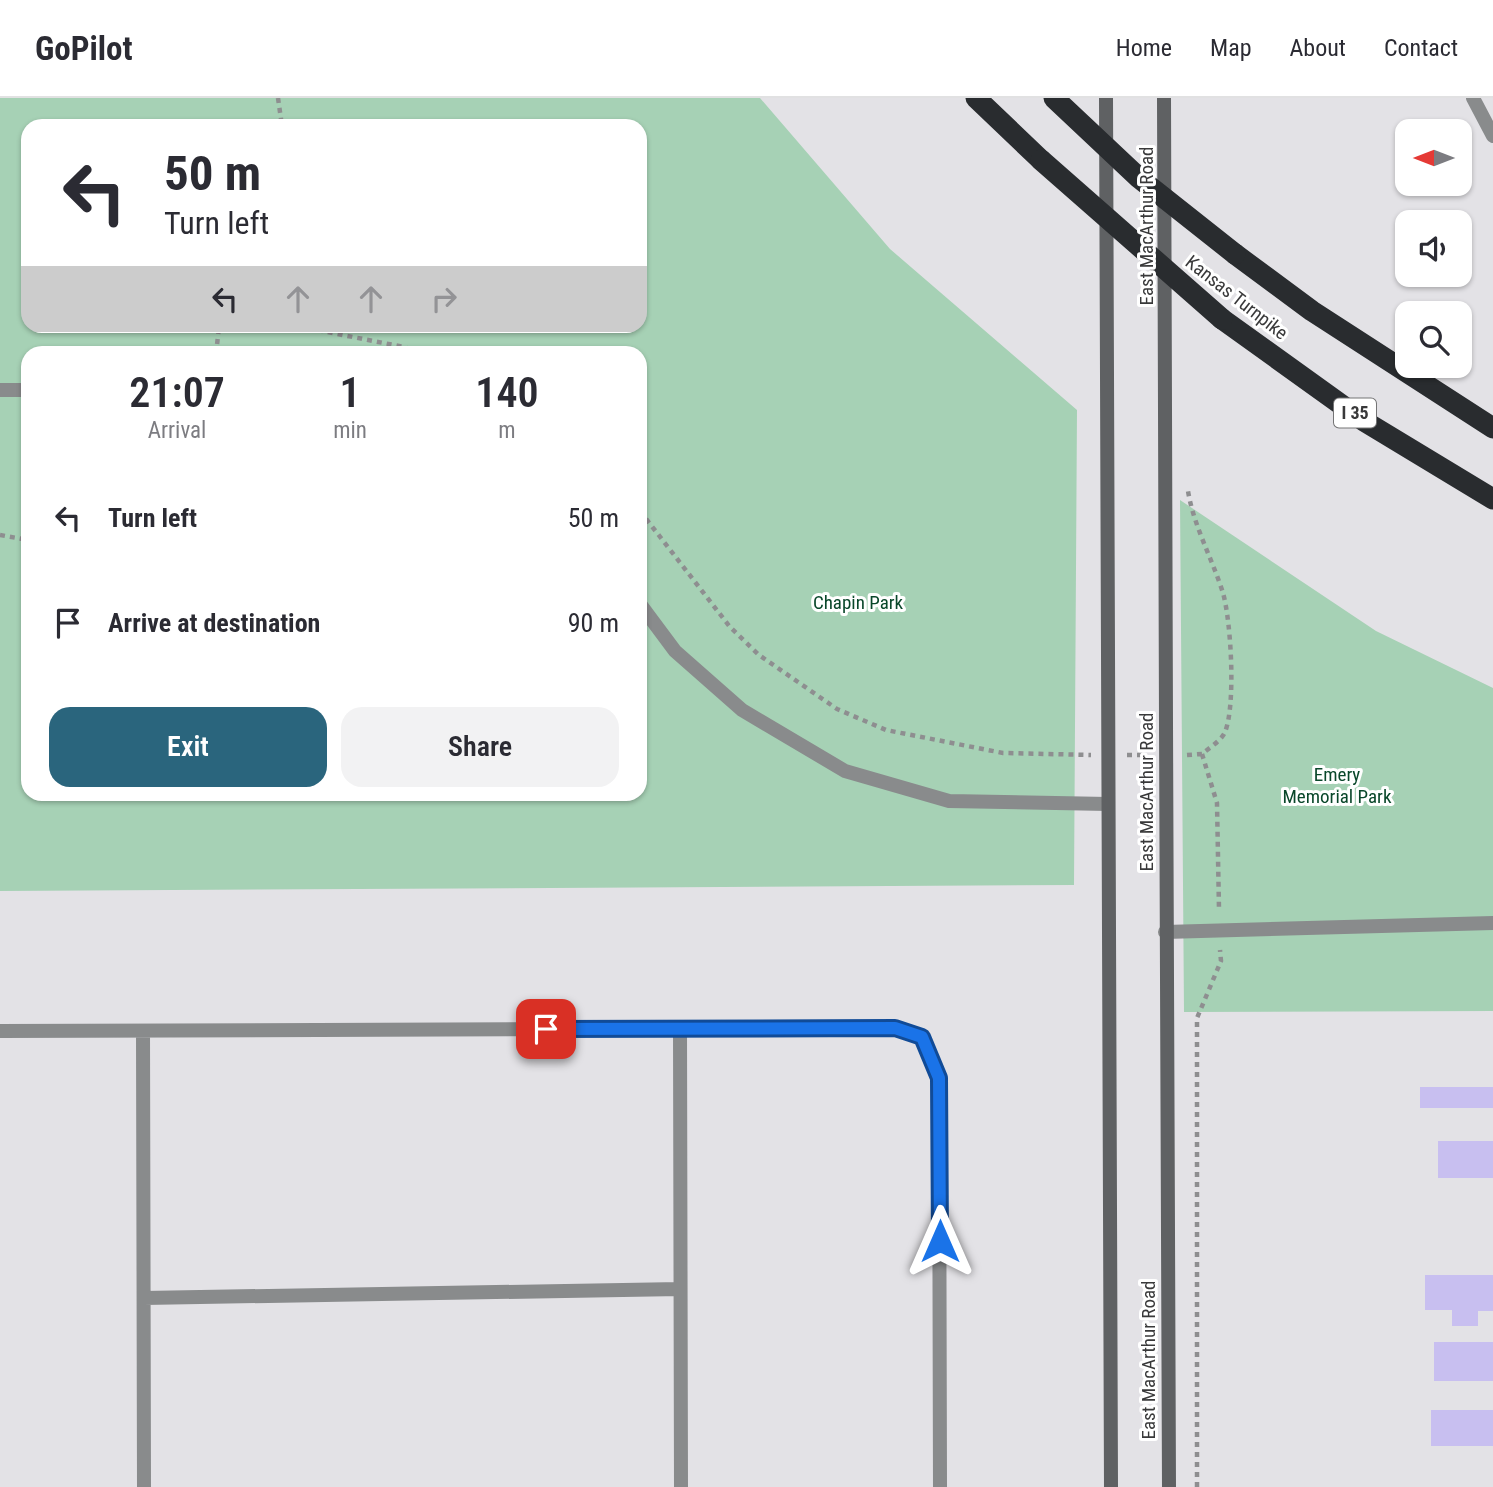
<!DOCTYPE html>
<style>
:root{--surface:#fff;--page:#f2f2f3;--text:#2b2b33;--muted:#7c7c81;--line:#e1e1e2;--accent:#2a657d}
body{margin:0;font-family:"Roboto Condensed",sans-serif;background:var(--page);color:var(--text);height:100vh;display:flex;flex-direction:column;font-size:26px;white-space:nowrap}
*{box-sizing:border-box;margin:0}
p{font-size:23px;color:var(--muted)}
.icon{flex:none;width:38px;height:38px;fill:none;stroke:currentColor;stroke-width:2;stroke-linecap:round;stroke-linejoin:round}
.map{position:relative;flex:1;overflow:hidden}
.panel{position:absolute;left:21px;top:248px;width:626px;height:455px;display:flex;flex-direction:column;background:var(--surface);border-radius:21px;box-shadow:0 2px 5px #0004}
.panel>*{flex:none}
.hud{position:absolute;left:21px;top:21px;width:626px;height:214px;border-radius:21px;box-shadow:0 2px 5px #0004;background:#fff;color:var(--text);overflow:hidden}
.needle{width:46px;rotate:270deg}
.controls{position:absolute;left:1395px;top:21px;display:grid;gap:14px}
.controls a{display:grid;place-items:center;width:77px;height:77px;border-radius:14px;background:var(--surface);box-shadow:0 2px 5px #0004;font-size:35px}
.pin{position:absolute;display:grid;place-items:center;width:60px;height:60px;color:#fff;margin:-30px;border-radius:14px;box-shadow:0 4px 10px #0006}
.me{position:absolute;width:77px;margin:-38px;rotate:0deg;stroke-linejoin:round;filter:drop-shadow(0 0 5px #0008)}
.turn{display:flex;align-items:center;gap:24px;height:147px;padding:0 28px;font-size:32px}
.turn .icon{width:91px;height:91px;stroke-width:2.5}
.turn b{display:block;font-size:49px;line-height:60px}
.lanes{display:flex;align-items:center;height:66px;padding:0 28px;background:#0003;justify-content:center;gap:35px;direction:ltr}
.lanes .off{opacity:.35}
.eta{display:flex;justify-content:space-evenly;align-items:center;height:119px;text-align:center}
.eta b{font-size:42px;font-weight:600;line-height:49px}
.cta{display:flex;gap:14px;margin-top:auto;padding:14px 28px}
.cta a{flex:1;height:80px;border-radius:21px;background:var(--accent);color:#fff;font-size:28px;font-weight:600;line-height:80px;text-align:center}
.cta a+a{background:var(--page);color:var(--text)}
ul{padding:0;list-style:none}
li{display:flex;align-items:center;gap:21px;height:105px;padding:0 28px}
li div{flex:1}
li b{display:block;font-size:26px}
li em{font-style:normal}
header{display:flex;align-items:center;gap:42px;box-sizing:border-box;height:98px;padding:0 35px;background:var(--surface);border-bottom:2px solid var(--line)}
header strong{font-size:33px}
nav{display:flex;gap:38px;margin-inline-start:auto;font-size:24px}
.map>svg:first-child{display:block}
.green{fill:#a6d1b5;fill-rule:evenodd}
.building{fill:#c8bff0}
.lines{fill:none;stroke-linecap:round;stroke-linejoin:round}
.path{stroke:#8e8e90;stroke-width:4.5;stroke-dasharray:5 5;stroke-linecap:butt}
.lane{stroke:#898b8c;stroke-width:14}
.street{stroke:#898b8c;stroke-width:14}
.secondary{stroke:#5f6163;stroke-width:14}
.highway{stroke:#292c2f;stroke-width:21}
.highway-bridge{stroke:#292c2f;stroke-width:21}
.route-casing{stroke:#114b97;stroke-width:18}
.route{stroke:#1a73e8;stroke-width:12}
.labels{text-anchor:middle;stroke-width:6;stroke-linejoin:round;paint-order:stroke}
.shield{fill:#fff;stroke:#747475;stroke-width:2}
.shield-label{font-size:18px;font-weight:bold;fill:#39393a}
.street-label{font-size:19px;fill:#39393a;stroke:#fff}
.park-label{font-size:19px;fill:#09472a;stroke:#fff}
</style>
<header>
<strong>GoPilot</strong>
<nav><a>Home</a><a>Map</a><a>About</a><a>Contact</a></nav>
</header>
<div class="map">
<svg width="1493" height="1389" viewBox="0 0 1493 1389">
<rect width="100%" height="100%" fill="#e3e2e6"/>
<path class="green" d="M0,0H760L890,151L1077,312L1074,787L0,793ZM28,28H640V228H28ZM28,256H640V696H28Z
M1180,402L1376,533L1493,590V913L1184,914Z"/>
<path class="building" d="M1420,989H1493V1010H1420Z
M1438,1043H1493V1080H1438Z
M1425,1177H1493V1213H1478V1228H1452V1212H1425Z
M1434,1244H1493V1283H1434Z
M1431,1312H1493V1348H1431Z"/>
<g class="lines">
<path class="path" d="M278,0L282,28
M218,230L317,232L404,249L421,256
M216,256L219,229
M640,413L730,529L759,557L837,611L886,632L1003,655L1091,657
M0,437L28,442
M1202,656L1217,705L1219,812
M1127,657H1147
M1187,657L1202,656C1209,650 1221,643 1225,634C1236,607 1231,523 1223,495C1212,460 1194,429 1188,393
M1197,1389V920L1221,863L1220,852"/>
<path class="lane" d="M1473,0L1493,38
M1165,834L1493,825
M680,931L681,1389
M0,933L895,930L922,939L939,980L940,1389
M143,933L144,1389
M144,1200L680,1191"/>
<path class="street" d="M0,292H28
M640,506L675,553L742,612L845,673L949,703L1108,706"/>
<path class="secondary" d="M1106,0L1111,1389
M1164,0C1167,463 1165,926 1169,1389"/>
<path class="highway" d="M976,0L1041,62
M1235,156L1312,213L1493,330
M1222,221L1364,323L1493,401"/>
<path class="highway-bridge" d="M1054,0L1139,80L1235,156
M1041,62L1222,221"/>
</g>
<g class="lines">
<defs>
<path id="route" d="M546,931L895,930L922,939L939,980L940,1143"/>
</defs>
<use href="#route" class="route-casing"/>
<use href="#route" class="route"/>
</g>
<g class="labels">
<rect class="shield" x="1334" y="300.5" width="42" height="29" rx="5"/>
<g class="shield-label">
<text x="1355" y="321">I 35</text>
</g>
<g class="street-label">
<text transform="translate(1146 128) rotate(-90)" y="7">East MacArthur Road</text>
<text transform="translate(1237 199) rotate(38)" y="7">Kansas Turnpike</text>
<text transform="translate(1146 694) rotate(-90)" y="7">East MacArthur Road</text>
<text transform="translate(1148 1262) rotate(-90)" y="7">East MacArthur Road</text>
</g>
<g class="park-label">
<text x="858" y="511">Chapin Park</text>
<text x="1337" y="683">Emery<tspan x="1337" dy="22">Memorial Park</tspan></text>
</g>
</g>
</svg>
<div class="controls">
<a><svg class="needle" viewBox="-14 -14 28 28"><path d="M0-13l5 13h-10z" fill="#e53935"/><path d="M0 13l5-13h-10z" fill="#7c7c81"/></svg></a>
<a><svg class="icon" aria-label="sound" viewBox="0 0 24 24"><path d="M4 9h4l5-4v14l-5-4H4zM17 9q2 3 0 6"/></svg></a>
<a><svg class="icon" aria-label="search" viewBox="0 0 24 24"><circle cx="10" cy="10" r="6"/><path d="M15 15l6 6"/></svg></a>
</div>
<div class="pin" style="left:546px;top:931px;background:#d93025"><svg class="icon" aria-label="arrive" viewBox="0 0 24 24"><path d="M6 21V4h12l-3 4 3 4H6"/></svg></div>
<svg class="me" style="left:940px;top:1143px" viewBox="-20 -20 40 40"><path d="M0-17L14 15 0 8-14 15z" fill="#1a73e8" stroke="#fff" stroke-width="4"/></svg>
<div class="hud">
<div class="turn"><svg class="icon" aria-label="left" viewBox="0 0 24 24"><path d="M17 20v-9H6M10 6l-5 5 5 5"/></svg><div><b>50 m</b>Turn left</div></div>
<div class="lanes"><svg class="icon" aria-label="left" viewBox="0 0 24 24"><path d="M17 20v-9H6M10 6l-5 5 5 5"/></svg><svg class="icon off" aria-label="ahead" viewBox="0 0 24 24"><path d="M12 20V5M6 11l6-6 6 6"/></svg><svg class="icon off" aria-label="ahead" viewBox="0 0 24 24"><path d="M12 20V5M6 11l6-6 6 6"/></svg><svg class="icon off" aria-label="right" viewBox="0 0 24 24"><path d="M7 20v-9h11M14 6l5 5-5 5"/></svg></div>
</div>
<section class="panel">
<div class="eta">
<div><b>21:07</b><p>Arrival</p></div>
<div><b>1</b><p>min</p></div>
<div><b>140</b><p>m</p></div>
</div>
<ul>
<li><svg class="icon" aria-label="left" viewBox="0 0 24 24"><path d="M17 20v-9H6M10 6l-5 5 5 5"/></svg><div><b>Turn left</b></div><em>50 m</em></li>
<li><svg class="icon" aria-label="arrive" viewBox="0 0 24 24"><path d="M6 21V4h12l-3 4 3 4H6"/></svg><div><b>Arrive at destination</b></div><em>90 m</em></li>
</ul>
<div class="cta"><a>Exit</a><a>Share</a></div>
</section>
</div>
